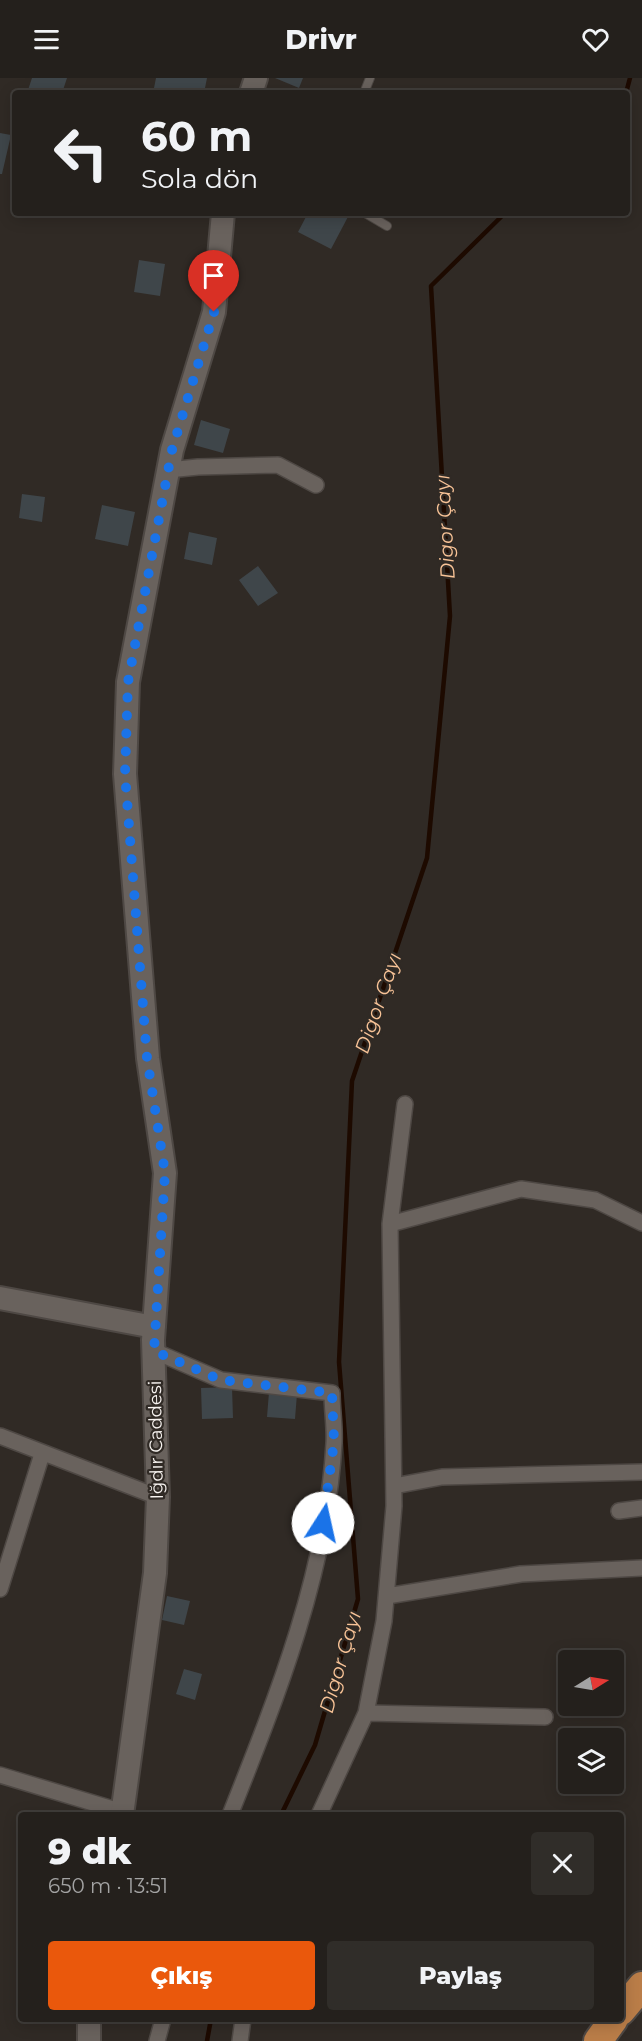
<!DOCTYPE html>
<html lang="tr">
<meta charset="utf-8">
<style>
:root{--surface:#24201c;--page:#302d29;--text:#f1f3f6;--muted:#a3a3a3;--line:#413e3b;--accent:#ea580c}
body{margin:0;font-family:Montserrat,sans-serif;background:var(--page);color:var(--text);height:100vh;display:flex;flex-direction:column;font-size:22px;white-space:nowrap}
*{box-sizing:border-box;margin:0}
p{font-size:20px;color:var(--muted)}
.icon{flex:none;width:33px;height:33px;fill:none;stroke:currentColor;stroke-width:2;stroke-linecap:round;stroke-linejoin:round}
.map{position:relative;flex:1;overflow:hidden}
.panel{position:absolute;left:18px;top:1734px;width:606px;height:210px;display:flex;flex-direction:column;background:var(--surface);border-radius:6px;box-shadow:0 3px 15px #0003,0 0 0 2px var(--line)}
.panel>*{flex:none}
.top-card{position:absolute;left:12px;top:12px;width:618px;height:126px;border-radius:6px;box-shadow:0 3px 15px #0003,0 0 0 2px var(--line);background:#24201c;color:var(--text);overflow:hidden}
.needle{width:39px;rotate:79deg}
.buttons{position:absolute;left:558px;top:1572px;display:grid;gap:12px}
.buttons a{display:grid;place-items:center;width:66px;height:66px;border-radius:6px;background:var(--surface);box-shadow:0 3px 15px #0003,0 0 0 2px var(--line);font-size:30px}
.pin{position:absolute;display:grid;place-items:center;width:51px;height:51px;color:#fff;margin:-62px -26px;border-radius:50% 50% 50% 0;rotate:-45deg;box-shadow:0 0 6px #0007}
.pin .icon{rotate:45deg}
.me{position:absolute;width:66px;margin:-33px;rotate:10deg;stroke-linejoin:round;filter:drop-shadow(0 0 4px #0008)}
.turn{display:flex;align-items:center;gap:21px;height:126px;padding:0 30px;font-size:27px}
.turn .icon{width:78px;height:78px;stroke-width:2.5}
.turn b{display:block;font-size:42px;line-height:51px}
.round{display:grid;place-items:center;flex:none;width:63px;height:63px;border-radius:6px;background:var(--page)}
.headline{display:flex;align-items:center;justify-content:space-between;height:102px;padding:0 30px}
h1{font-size:36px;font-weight:800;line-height:45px}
.cta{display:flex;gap:12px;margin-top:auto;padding:12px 30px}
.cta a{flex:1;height:69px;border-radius:6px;background:var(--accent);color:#fff;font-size:24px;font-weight:800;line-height:69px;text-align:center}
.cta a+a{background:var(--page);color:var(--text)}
header{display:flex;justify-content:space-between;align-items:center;height:78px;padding:0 30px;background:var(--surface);font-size:27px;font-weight:800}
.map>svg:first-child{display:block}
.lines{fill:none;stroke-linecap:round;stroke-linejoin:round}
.stream{stroke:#1d0a00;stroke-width:4.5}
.building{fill:#3f464a}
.lane-casing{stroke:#4e4844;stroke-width:10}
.street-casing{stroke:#4e4844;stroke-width:18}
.secondary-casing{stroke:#4e4844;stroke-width:26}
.highway-casing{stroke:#4e4844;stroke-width:32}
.lane{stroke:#69625d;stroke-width:8}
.street{stroke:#69625d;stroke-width:15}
.secondary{stroke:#69625d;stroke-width:22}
.highway{stroke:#ba7d48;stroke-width:28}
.route{stroke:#1a73e8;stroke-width:10;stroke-dasharray:0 18}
.labels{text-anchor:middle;stroke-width:4.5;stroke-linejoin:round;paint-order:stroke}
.street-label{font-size:18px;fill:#f7f3f0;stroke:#302a25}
.water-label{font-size:20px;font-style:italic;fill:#f8c397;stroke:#302a25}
</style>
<header><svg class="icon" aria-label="menu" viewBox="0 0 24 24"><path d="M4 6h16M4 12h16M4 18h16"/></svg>Drivr<svg class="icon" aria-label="heart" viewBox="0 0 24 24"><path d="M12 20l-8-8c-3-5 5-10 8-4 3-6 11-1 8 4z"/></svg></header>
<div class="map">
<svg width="642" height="1963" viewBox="0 0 642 1963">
<rect width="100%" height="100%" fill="#302a25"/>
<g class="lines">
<path class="stream" d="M626,15L630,0
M281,1737L315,1667L358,1521L339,1284L352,1003L427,780L450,538L431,208L505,135
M207,1963L211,1941"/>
</g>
<path class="building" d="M32,0H67L62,15H27Z
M156,0H207L204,15H153Z
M275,0H303L299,10Z
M0,55L11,57L2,96H0Z
M308,135H350L331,171L298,154Z
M139,182L165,186L160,218L134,214Z
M201,342L230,351L223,375L194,367Z
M22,416L45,419L42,444L19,440Z
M102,427L135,434L128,468L95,461Z
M189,454L217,460L212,487L184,481Z
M258,488L278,515L258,528L239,502Z
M232,1309L233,1340L202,1341L201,1310Z
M269,1314L297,1316L295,1341L267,1339Z
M167,1518L190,1523L184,1547L162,1542Z
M184,1591L202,1596L195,1622L176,1616Z"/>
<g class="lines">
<defs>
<path id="lane" d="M364,15L370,0
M365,135L387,148"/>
<path id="street" d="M168,392L198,389L278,387L316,407
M390,1146L521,1111L595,1122L642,1145
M154,1273L221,1302L332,1315C332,1332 335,1349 334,1365C327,1494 277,1619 230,1737
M0,1358L158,1419
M394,1408L442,1399L642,1394
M619,1433L642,1430
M0,1511L42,1376
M387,1518L521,1496L642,1490
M366,1635L545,1639
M0,1697L123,1734
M319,1737L366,1635L384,1543L394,1428L390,1146L405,1026
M157,1963L163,1941
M240,1963L243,1941"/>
<path id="secondary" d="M251,15L256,0
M0,1220L154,1249
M122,1737L155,1495L158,1419L153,1262L165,1095L148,980L125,696L128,604L172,372L214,234L223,135
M89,1941V1963"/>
<path id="highway" d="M621,1933L642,1908
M598,1963L614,1941"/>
</defs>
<use href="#lane" class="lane-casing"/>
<use href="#street" class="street-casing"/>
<use href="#secondary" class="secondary-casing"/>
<use href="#highway" class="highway-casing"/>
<use href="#lane" class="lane"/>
<use href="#street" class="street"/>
<use href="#secondary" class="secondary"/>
<use href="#highway" class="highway"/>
</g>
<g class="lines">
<path class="route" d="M214,234L172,372L128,604L125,696L147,980L165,1095L154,1273L221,1302L332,1315L334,1364L323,1445"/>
</g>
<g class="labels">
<g class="street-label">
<text transform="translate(156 1362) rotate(-91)" y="6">Iğdır Caddesi</text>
</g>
<g class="water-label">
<text transform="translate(445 449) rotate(-93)" y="7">Digor Çayı</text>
<text transform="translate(378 925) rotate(-71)" y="7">Digor Çayı</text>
<text transform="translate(340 1584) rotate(-74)" y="7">Digor Çayı</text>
</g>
</g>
</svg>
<div class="buttons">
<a><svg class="needle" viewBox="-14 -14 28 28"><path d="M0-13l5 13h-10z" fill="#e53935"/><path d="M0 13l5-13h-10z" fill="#a3a3a3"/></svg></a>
<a><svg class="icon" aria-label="layers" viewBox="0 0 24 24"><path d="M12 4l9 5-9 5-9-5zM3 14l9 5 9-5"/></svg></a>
</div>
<div class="pin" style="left:214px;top:234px;background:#d93025"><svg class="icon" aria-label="arrive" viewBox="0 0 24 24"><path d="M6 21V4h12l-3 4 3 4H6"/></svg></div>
<svg class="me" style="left:323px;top:1445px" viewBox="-20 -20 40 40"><circle r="19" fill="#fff"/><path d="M0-13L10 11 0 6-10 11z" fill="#1a73e8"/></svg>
<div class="top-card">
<div class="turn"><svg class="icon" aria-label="left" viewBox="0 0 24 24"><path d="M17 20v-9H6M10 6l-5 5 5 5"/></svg><div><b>60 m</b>Sola dön</div></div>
</div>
<section class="panel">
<div class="headline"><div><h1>9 dk</h1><p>650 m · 13:51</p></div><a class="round"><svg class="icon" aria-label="close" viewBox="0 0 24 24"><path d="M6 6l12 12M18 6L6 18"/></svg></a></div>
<div class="cta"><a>Çıkış</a><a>Paylaş</a></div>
</section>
</div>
